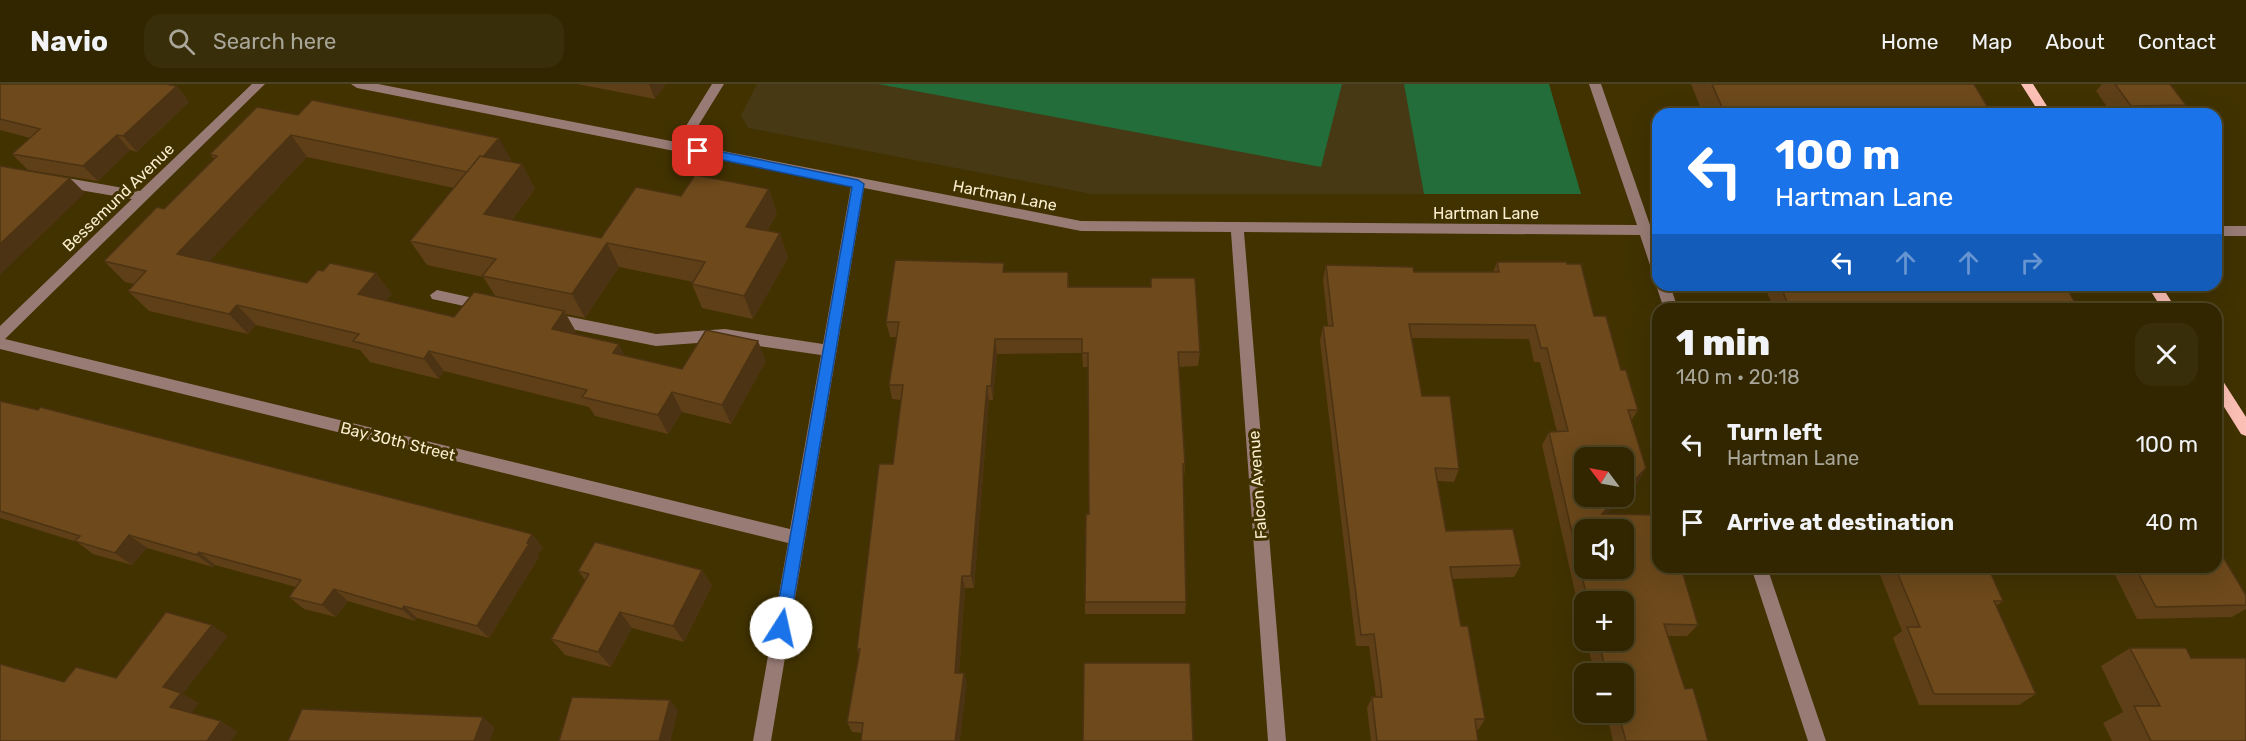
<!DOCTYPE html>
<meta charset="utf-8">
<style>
:root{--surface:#312600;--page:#392e0a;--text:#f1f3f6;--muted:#a8a599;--line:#4c4322}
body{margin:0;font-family:Rubik,sans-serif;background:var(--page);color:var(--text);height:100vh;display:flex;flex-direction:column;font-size:22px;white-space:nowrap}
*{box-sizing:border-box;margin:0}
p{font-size:20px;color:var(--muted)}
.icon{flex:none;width:33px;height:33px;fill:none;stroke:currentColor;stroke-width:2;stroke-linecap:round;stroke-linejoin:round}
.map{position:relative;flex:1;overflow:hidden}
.details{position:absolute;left:1652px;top:219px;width:570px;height:270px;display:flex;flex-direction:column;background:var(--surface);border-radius:18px;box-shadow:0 6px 24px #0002,0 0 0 2px var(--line)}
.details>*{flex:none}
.top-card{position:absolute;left:1652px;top:24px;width:570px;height:183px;border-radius:18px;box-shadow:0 6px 24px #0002,0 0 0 2px var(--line);background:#1a73e8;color:#fff;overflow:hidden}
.needle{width:39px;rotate:302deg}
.buttons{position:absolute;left:1574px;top:363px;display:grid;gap:12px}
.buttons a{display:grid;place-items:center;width:60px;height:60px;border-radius:12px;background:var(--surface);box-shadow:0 6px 24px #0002,0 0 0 2px var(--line);font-size:30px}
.pin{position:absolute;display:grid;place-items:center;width:51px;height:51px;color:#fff;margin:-26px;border-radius:12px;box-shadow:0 3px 9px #0006}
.me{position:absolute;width:66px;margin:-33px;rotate:10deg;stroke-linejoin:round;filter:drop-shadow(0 0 4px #0008)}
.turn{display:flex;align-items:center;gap:21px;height:126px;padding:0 24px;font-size:27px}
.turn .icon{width:78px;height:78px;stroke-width:2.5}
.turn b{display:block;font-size:42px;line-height:51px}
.lanes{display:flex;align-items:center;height:57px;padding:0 24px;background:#0003;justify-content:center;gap:30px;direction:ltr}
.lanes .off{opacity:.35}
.round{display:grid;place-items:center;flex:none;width:63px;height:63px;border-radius:18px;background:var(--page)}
.head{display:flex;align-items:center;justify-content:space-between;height:102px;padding:0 24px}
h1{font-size:36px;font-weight:800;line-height:45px}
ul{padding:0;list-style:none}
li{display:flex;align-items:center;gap:18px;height:78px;padding:0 24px}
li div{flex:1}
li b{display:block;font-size:22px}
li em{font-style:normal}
header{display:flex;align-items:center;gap:36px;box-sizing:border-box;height:84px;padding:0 30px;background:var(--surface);border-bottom:2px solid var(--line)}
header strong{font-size:28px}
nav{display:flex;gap:33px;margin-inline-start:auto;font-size:21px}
.search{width:420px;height:54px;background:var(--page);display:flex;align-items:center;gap:15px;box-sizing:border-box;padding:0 21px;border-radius:18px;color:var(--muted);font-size:22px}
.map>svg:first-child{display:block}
.built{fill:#463914}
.green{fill:#226d39}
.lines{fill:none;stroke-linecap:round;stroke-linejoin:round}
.minor{fill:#987b75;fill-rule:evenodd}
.major{fill:#fdc0b6;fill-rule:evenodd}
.wall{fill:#5e3f17;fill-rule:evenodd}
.shaded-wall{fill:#4c3313}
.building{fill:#6d491b;stroke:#4c3313;stroke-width:1.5;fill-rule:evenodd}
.route{fill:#1a73e8;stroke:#114b97;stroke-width:1.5}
.labels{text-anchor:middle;stroke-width:6;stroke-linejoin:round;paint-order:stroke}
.street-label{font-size:16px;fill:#f9eecf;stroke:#413200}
</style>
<header>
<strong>Navio</strong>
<div class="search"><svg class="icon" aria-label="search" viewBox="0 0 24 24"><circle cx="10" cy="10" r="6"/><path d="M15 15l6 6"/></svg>Search here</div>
<nav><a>Home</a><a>Map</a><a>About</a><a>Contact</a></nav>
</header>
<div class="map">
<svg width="2246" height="657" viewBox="0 0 2246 657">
<rect width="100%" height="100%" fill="#413200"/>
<path class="built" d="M757,0H1548L1581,110H1091L748,44L741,31Z"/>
<path class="green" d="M878,0H1342L1321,83Z
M1404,0H1549L1581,110H1424Z"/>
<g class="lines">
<path class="minor" d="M252,0H265L5,255L790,445L821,271L725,257L656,262L551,241L546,239L544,235L546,231L551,229L656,250L725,245L823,260L851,102L357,4L351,0H378L676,58L712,0H724L687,60L1081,137L1637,141L1589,0H1601L1650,141H1658V151H1653L1658,163V189L1651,184L1640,151L1244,148L1286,657H1268L1231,148L1081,147L864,104L771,657H753L788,459L0,265V242L132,115L56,102L51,100L49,97L51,94L56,92L140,107Z
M2216,142H2246V152H2216Z
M1658,198V201H1670L1678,225H1664L1656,201Z
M437,206L487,217L494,222L487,227L432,215L430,211Z
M1751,483H1767L1826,657H1808Z"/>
<path class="major" d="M2021,0H2033L2052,30H2040Z
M2147,201H2161L2176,225H2162Z
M2216,292L2221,294L2246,333V352L2241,350L2216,310Z"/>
</g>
<path class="wall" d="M0,0L177,2L189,18L137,68L130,66L98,97L28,86L12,70L30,54L0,46Z
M577,0H666L655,15Z
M1691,0H1974L1992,30H1703Z
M2102,0H2170L2186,21L2178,30H2112L2096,7Z
M257,23L511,75L509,78L522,80L535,105L512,136L601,154L681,112L769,105L777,130L767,147L780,149L788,174L753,235L702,224L692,200L693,198L619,183L585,234L566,230L576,248L574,250L625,272L682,285L766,277L731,340L682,328L668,350L595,332L589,323L444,287L439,295L370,278L360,266L256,241L248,250L149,227L128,207L134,200L125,198L104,177L164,125L214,75L210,70ZM307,73L454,104L410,157L427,181L483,193L496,213L454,233L386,217L392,210L376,189L323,187L307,199L209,177Z
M1497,178L1567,180L1594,232L1621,286L1638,326L1631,337L1646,384L1638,398L1606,431L1698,541L1687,552H1668L1685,605L1708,657H1613L1606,628H1623V590H1595L1586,556H1623V518H1584V548L1542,361L1549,348H1557L1540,278H1534L1529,255L1412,254L1422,312L1459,385L1454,398L1438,397L1446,447L1521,481L1514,493L1452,495L1461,542L1485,635L1478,646H1476L1478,657H1371L1367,624L1372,613H1376L1369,562H1356L1320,257L1323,242H1328L1323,196L1326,181L1414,188H1493Z
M1005,188H1068L1069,203L1200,268L1198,282L1179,283L1185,380L1184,394H1183L1186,518L1185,530H1085V518L1089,430L1088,283H1083L1082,269L997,270L993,316H989L974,504H965L959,589H964L967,600L862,649L852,648L847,638L859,570L857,565L893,380L901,316L892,315L889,301L897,253H890L886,238Z
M1764,201H1859L1861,203L1969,204L1967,201H2065L2079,225H1774Z
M0,317L543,463L538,471L539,473L489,554L417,534L415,537L348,517L336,533L304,525L289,513L296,503L215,481L213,483L147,464L132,481L93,470L77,458L0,434Z
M1877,483H1988L2003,517L1996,522L2036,610L2019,621H1919L1893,554L1902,547Z
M2111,483H2216L2246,511V525L2232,533L2137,535Z
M702,486L712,502L684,558L632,544L611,583L565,571L551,555L585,496L578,487Z
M2130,564L2191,574L2246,657H2112L2103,639L2123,628L2101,582Z"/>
<path class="shaded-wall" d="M649,0H666L655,15Z
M177,2L189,18L137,68L123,52Z
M117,51L130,66L98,97L83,82Z
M291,51L307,73L197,191L177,170Z
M499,54L511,75L483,111L470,89Z
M522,80L535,105L498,154L484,130Z
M70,94L85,109L0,191V160Z
M769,105L777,130L755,167L746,143Z
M780,149L788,174L753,235L744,212Z
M607,159L619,183L585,234L572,210Z
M376,189L392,210L375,231L358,210Z
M237,221L256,241L248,250L229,230Z
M564,227L576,248L564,265L552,245Z
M995,255L997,270L993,316L991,302Z
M758,257L766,277L731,340L722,321Z
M619,260L630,281L613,269Z
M429,267L444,287L439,295L424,275Z
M987,302L989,316L974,504L971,492Z
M672,308L682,328L668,350L658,331Z
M1646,384L1638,398L1594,443L1602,430L1619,412H1623V408Z
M532,450L543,463L538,471L539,473L489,554L477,542Z
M129,451L147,464L132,481L115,469Z
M199,468L215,481L213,483L197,471Z
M702,486L712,502L684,558L673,542Z
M962,492L965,504L958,600L955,589Z
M334,505L348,517L336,533L322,521Z
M404,522L417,534L415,537L402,525Z
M620,528L632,544L611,583L598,568Z
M212,541L228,552L183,610L199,619L188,634L170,623L163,603Z
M964,589L967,600L960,657H955Z
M670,616L678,626L671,657H659Z
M483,633L495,644L490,657H474Z
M221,637L238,648L231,657H207Z"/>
<path class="building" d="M0,0H166L177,2L123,52L117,51L83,82L12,70L40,45L0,35Z
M1712,0H1974L1992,30H1725Z
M2115,0H2170L2186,21L2131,22Z
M312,16L499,54L483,73L480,72L467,88L291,51L177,170L307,199L318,186L323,187L330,179L376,189L358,210L454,233L474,208L564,227L552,245L619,260L613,269L682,285L706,246L758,257L722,321L672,308L658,331L582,313L587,306L429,267L424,275L353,257L359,250L237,221L229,230L128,207L146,187L104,177L157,123L164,125L217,72L210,70L257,23L298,31Z
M480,72L522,80L484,130L601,154L636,103L681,112L695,91L769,105L746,143L780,149L744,212L692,200L705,178L607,159L572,210L482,192L496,175L410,157Z
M0,82L70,94L0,160Z
M895,176L1004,179L1003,188H1068V203H1151V194H1195L1200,268H1178L1185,380H1183L1186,518H1085L1086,430H1089L1088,269H1082V255H995L991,302H987L971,492H962L955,589H964L955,657H861L863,639L847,638L860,565H857L879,380H893L903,301H889L899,238H886Z
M1497,178H1566L1567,180H1581L1594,232H1606L1621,286H1626L1638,326H1628L1646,384L1623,408V374H1584V412H1619L1602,430L1658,431V483H1681L1698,541L1664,540L1685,605L1693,604L1701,631L1708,657H1626L1618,628H1623V590H1607L1598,556H1623V518H1588L1549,348L1568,347L1547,264H1541L1535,241L1409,240L1422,312H1450L1459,385L1435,384L1446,447L1513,445L1521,481L1450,483L1461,542H1468L1485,635H1475L1478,657H1377L1372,613H1382L1374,550L1361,551L1323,242H1333L1326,181L1413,183L1414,188H1499ZM1584,446H1623V484H1584Z
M1780,201H1859L1861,203L1990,205L1988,201H2065L2079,225H1790Z
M0,317L38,326L40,323L532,450L527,459L529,460L477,542L404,522L402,525L334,505L322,521L289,513L301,496L199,468L197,471L129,451L115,469L75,457L80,452L0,427Z
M595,458L702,486L673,542L620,528L598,568L551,555L589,490L578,487Z
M2216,461L2246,511V521L2156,523L2135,483H2216Z
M1895,483H1988L2003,517H1994L2036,610H1934L1907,543H1920Z
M166,528L212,541L163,603L181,609L170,623L221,637L207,657H0V580L64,598L76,583L116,594Z
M2130,564H2186L2191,574H2246V657H2151L2134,622H2160Z
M1084,579H1190L1193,657H1083Z
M572,613L670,616L659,657H559Z
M302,625L483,633L474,657H288Z"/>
<path class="route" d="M698,63L858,96L864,100L789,544L787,549L781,551L776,549L774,544L852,103L694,70L692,67Z"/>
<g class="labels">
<g class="street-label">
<text transform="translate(1005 111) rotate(11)" y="6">Hartman Lane</text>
<text transform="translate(118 113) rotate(-44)" y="6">Bessemund Avenue</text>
<text x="1486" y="135">Hartman Lane</text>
<text transform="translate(398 357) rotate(14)" y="6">Bay 30th Street</text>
<text transform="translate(1257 401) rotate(-94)" y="6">Falcon Avenue</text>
</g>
</g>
</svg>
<div class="buttons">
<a><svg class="needle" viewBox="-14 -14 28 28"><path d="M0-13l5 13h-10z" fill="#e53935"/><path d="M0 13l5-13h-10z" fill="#a8a599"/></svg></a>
<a><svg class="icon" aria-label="sound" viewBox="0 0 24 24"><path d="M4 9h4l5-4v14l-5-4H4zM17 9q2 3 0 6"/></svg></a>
<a>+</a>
<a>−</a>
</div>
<div class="pin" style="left:698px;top:67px;background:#d93025"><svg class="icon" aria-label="arrive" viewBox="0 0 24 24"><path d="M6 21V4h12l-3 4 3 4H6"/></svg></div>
<svg class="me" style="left:781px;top:544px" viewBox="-20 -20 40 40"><circle r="19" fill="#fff"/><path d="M0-13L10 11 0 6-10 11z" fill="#1a73e8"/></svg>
<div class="top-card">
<div class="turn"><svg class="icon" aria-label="left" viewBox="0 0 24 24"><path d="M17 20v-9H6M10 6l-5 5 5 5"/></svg><div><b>100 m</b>Hartman Lane</div></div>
<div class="lanes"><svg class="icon" aria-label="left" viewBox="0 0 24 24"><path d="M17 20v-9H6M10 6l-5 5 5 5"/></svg><svg class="icon off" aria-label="ahead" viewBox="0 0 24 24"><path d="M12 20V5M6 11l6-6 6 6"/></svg><svg class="icon off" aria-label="ahead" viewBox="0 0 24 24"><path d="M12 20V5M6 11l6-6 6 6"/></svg><svg class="icon off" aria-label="right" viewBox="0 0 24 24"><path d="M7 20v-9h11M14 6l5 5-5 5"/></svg></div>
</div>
<section class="details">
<div class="head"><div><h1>1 min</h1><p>140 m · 20:18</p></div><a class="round"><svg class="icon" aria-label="close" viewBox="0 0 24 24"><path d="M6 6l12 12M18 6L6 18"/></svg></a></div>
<ul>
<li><svg class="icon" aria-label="left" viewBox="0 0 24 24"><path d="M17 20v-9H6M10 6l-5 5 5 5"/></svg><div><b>Turn left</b><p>Hartman Lane</p></div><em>100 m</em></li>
<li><svg class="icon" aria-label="arrive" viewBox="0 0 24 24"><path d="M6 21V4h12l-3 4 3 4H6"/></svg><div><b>Arrive at destination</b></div><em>40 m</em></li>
</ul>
</section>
</div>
